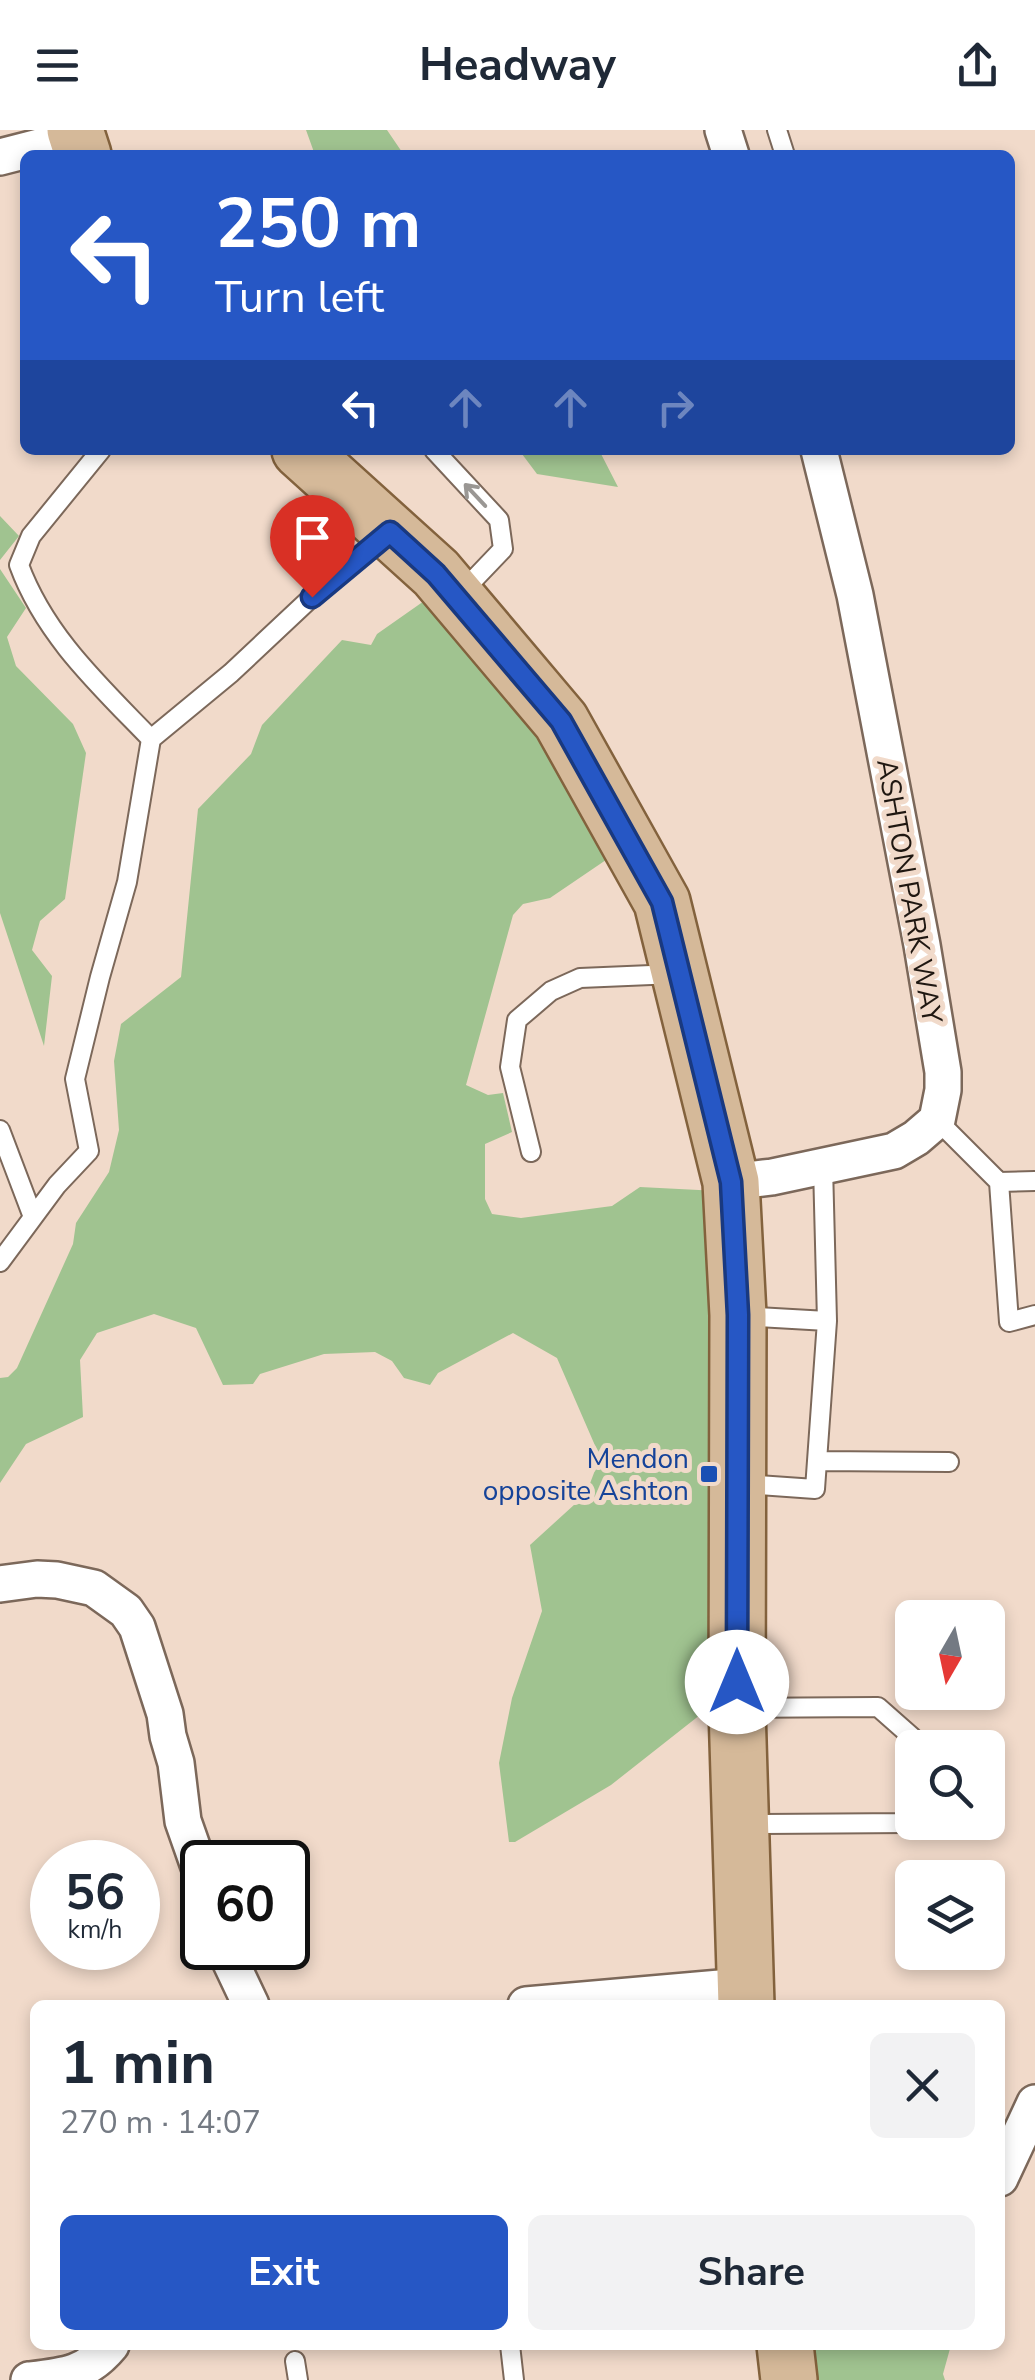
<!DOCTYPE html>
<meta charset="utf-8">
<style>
:root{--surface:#fff;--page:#f2f2f3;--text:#1f2937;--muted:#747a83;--accent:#2657c5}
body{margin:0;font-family:"Nunito Sans",sans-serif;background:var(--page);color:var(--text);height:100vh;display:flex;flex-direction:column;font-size:38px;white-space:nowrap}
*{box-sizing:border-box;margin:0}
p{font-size:32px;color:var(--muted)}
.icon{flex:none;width:55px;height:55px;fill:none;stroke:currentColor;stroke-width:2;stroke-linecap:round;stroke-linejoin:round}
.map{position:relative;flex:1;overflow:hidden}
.drawer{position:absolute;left:30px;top:1870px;width:975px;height:350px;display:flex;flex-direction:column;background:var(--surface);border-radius:15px;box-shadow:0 5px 15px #0003}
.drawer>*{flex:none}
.hud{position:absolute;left:20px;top:20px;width:995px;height:305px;border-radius:15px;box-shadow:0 5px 15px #0003;background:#2657c5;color:#fff;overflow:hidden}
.needle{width:65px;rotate:189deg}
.fabs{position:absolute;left:895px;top:1470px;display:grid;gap:20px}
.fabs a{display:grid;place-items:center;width:110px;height:110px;border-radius:15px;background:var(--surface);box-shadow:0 5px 15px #0003;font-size:50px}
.speed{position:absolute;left:30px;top:1710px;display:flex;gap:20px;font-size:50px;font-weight:700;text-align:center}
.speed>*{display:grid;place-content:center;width:130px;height:130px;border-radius:50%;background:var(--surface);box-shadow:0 5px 15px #0003;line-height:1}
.speed small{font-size:25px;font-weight:400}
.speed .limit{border:5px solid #111;border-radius:15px;background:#fff;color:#111}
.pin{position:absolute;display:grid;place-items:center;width:85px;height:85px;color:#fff;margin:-102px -42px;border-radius:50% 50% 50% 0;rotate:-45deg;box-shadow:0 0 10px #0007}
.pin .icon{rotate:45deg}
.me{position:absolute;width:110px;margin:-55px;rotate:0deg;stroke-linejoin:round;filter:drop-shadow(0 0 8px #0008)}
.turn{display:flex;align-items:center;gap:35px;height:210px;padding:0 30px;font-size:45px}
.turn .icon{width:130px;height:130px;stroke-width:2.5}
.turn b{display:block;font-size:70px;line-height:85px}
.lanes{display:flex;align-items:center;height:95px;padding:0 30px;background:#0003;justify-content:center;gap:50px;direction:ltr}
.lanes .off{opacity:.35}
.round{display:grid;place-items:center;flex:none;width:105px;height:105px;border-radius:15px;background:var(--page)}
.overview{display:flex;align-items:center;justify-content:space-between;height:170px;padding:0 30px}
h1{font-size:60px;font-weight:700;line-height:75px}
.action{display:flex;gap:20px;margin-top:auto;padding:20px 30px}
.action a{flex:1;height:115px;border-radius:15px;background:var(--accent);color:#fff;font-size:40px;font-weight:700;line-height:115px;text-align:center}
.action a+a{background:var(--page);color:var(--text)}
header{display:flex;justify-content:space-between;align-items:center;height:130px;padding:0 30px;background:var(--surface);font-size:45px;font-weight:700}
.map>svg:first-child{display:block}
.green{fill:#a0c390}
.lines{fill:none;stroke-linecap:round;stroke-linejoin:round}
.lane-casing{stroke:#7c685a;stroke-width:22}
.street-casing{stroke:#7c685a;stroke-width:40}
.primary-casing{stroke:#83623d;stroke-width:60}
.lane{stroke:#fff;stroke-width:18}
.street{stroke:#fff;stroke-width:35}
.primary{stroke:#d5b999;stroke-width:55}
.oneway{stroke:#9a9794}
.route-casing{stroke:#193980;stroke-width:25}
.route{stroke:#2657c5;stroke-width:18}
.transit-dot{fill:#1a4fb4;stroke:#f1daca;stroke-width:4}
.labels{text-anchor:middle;stroke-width:10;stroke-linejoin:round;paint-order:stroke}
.street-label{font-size:28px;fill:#1f1711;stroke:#f1daca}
.transit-label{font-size:28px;fill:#164399;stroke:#f1daca;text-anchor:end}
</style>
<header><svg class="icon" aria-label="menu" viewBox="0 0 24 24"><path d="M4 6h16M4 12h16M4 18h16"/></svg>Headway<svg class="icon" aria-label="share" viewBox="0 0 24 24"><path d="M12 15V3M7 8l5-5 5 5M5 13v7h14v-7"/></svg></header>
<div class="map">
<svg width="1035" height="2250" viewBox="0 0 1035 2250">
<rect width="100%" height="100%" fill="#f1daca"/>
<path class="green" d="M306,0H387L404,25H315Z
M519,320H599L618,357L537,344Z
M0,386L19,406L0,430Z
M0,439L26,478L7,507L16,536L73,594L86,623L65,769L40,791L32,820L52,846L44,916L0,783Z
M444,457L628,715L550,768L523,774L513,785L466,955L488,965L503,963L512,1002L485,1014V1069L492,1084L521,1088L612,1076L640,1057L718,1061L738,1555L611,1655L515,1712H509L499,1633L512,1568L542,1481L530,1415L586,1364L600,1327L557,1228L513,1203L438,1243L430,1255L404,1248L392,1231L375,1222L324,1224L260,1244L253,1254L223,1255L196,1198L154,1184L97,1203L80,1230L83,1287L26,1314L0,1353V1248L8,1247L17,1238L73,1114L76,1093L109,1042L119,1000L114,931L121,894L181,847L198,679L251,624L262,595L342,510L371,515L377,504Z
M793,2215H951L943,2244L945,2250H799Z"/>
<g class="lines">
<defs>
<path id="lane" d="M777,0L785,25
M101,320L31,406L19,435C45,506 100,556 151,609
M434,320L499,390L503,419L460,464
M937,990L999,1052L1009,1192L1035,1185
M0,1000L33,1087
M531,1022L510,937L517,890L551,861L580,848L675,844
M999,1052L1035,1051
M0,1132L57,1055L89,1021L75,949L100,847L127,752L151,609L231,543L312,467L386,406
M742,1186L827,1191L823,1036
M827,1191L817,1331L949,1332
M743,1354L815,1359L817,1331
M740,1578L878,1577L912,1607L910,1693L746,1694
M510,2215L514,2250
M295,2231L298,2250"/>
<path id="street" d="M723,0L731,25
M0,27L78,7
M731,1052L772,1047L894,1021L916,1008L937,990L943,960V942L922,815L855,465L819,320
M0,1454L37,1449L57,1450L94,1458L126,1481L137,1497L165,1584L168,1606L176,1633L183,1691L202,1745
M224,1818L251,1875
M526,1875L743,1856
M1000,2048L1035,1973
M29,2250C65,2246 87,2244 111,2215"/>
<path id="primary" d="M75,0L83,25
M300,320L436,443L561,591L662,772L731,1052L738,1185L737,1578L746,1875
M785,2215L789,2250"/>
</defs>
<use href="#lane" class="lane-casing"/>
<use href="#street" class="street-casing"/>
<use href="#primary" class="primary-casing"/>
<use href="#lane" class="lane"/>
<use href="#street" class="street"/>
<use href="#primary" class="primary"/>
</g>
<defs><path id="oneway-shaft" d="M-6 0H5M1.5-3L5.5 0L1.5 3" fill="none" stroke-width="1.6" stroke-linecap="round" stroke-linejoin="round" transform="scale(2.5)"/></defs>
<use class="oneway" href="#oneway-shaft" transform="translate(475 365) rotate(-133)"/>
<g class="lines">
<defs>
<path id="route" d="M312,467L390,402L436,444L561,591L662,772L731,1052L738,1185L737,1552"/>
</defs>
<use href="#route" class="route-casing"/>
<use href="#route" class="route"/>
</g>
<rect class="transit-dot" x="699" y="1334" width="20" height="20" rx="5"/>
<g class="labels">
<g class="street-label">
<text transform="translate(910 761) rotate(80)" y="10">ASHTON PARK WAY</text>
</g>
<g class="transit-label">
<text x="689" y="1338">Mendon<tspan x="689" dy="32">opposite Ashton</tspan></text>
</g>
</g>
</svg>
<div class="fabs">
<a><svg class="needle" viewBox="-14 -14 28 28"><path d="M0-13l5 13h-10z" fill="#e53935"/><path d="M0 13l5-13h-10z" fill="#747a83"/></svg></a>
<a><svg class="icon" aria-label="search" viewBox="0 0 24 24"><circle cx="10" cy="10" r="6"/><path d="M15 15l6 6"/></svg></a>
<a><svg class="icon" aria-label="layers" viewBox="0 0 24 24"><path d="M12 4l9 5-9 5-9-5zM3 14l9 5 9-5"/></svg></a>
</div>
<div class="speed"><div>56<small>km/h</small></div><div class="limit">60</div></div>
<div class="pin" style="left:312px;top:467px;background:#d93025"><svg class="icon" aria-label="arrive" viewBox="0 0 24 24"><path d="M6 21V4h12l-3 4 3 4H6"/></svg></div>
<svg class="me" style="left:737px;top:1552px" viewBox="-20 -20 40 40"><circle r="19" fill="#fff"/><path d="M0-13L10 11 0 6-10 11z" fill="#2657c5"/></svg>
<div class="hud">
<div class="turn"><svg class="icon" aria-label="left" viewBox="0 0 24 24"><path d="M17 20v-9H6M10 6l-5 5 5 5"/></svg><div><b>250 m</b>Turn left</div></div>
<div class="lanes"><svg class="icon" aria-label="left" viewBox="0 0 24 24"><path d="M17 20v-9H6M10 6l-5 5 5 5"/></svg><svg class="icon off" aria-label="ahead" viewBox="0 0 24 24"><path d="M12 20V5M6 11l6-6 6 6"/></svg><svg class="icon off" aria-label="ahead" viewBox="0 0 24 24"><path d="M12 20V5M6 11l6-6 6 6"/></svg><svg class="icon off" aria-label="right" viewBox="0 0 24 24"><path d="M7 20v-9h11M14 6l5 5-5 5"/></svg></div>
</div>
<section class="drawer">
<div class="overview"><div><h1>1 min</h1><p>270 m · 14:07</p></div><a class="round"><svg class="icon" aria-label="close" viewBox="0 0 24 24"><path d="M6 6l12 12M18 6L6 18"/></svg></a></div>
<div class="action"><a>Exit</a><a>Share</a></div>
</section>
</div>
